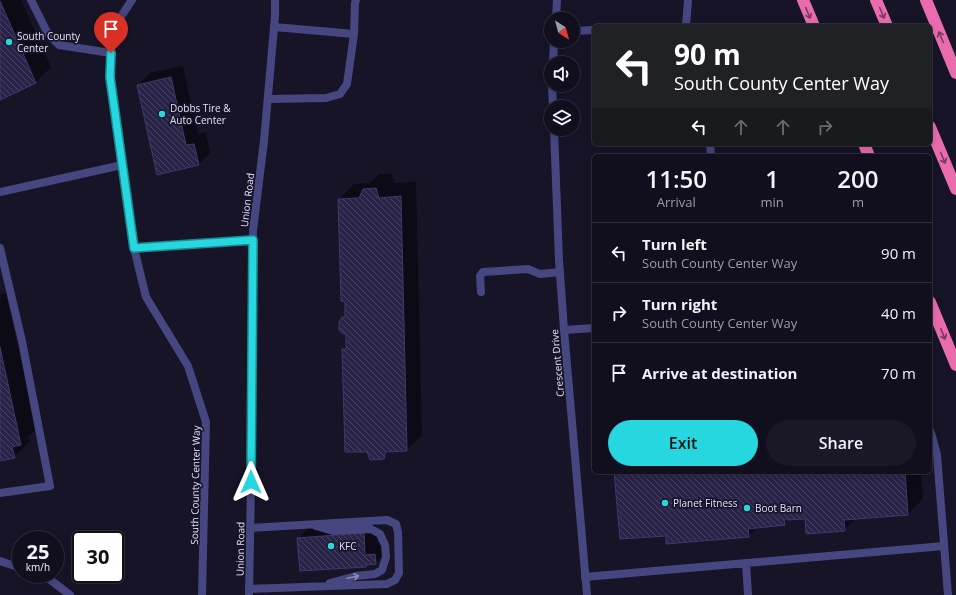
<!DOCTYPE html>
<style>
:root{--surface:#110f1e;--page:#1a1827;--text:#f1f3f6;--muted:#9c9ca4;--line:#302f3c;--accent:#26d7e0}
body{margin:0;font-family:"Open Sans",sans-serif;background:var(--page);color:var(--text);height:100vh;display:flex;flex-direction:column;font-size:15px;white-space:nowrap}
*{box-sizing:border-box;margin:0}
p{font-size:13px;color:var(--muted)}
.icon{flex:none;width:22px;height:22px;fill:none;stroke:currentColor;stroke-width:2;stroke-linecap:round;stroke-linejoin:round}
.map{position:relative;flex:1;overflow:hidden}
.sheet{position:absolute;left:592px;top:154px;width:340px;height:320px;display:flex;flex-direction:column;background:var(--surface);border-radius:6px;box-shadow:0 2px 10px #0003,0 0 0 1px var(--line)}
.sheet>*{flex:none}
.guide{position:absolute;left:592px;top:24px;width:340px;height:122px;border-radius:6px;box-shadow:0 2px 10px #0003,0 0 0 1px var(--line);background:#202124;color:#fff;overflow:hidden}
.needle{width:26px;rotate:144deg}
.controls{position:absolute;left:544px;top:12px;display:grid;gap:8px}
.controls a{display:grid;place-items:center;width:36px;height:36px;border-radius:50%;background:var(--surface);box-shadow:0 2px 10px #0003,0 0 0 1px var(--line);font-size:20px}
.speed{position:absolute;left:12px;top:531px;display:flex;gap:8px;font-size:20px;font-weight:700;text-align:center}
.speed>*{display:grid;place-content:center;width:52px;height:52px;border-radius:50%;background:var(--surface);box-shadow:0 2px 10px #0003,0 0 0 1px var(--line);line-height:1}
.speed small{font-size:10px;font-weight:400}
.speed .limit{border:2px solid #111;border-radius:6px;background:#fff;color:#111}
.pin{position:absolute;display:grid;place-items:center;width:34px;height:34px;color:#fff;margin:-41px -17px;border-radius:50% 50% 50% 0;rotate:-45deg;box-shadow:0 0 4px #0007}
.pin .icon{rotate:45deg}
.me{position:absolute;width:44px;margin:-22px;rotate:0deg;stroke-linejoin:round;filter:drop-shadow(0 0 3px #0008)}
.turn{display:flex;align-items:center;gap:14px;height:84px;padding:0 16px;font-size:18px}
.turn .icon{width:52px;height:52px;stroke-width:2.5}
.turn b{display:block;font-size:28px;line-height:34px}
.lanes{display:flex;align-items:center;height:38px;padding:0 16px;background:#0003;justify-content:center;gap:20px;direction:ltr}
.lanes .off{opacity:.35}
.eta{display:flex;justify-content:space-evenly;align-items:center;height:68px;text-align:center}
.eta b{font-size:24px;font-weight:600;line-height:28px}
.cta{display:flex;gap:8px;margin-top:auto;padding:8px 16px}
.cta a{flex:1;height:46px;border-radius:24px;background:var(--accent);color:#111;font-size:16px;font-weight:600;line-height:46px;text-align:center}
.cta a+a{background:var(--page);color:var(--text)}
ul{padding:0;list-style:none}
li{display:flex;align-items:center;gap:12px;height:60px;padding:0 16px;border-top:1px solid var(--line)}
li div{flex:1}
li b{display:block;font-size:15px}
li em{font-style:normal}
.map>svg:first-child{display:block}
.shadow{fill:#0007}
.building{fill:url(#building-back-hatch);stroke:#40386f}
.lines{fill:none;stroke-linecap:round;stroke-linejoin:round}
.lane{stroke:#464781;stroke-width:8}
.street{stroke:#464781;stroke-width:8}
.highway{stroke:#ea6caf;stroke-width:12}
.oneway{stroke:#763c65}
.oneway2{stroke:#8c8cb8}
.route-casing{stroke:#198c92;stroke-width:10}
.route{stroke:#26d7e0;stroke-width:7}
.poi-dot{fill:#26d7e0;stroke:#171428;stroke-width:1.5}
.labels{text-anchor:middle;stroke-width:3.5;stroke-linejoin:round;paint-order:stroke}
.poi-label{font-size:10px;fill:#e2e0fb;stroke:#171428;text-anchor:start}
.street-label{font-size:10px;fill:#e2e0fb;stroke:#171428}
</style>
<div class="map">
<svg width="956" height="595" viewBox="0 0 956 595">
<defs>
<pattern id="building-back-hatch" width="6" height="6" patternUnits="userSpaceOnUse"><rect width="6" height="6" fill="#282347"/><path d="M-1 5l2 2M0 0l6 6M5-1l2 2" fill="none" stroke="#474362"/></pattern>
</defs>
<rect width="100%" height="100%" fill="#171428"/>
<path class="shadow" d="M0,0H21L51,67L36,82L0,98Z
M183,66L198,134L206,132L210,153L199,165L138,85L150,73Z
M379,174H391L395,183L416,182L422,435L407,450L390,451L383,458L343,350L347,346V333L343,317L346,313L339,199L354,184L370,183Z
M6,293L36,429L28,437L29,442L14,457L0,460V295Z
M615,472H921L923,499L908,514L856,518L844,530L806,518L790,519L784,524L758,527L748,536L667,535Z
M376,522L377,543H387L388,552L376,563L368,564L366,566L298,539L309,527Z"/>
<path class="building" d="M0,1L36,83L0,100Z
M171,77L186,145L194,144L199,165L157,175L137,85Z
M376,188L379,198L401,196L407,451L386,452L384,459L370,460L367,452H345L342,349H346V334H343L339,330V322L342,317H345V302L341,301L338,199L359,198L363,189Z
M0,347L21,445L12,447L15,458L0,461Z
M614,472H905L908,515L844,520L845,531L806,534L805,519L784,520L785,525L748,529L749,537L666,544V536L620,539Z
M364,533L365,555L375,554L376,564L367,565L366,567L300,571L297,538Z"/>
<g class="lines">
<path class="lane" d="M31,0L48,34L59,45L111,53
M132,0L122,15L111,41L110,77L134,248L253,240
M686,26L688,0
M274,27L354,34
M573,31L594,30
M710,144L711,156
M0,192L122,165
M0,248L22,341L50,486L0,493
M134,248L146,297L188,366L206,422L202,595
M481,292L480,276L483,272L528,269L540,274L560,272
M564,330L594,328
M930,431L932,436L937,455L948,595
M316,526L333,531L371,529L380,534L385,545L386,557L382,570L375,574L356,576L330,583
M0,561L21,568
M746,563L748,595
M39,574L44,575L70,595
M585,577L944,546
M249,589L387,584L395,580L399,573L398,532L396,524L387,520L250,528"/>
<path class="street" d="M556,19L557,0
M553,63L554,41
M552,85L553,107
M268,99L326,98L340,94L347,84L354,34L355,3L356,0
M554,129L559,260L564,330L587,595
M249,595L251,482L253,230L264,141L275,16V0"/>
<path class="highway" d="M803,0L814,26
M876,0L887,26
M926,0L956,73
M930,127L956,189
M864,144L869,156
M930,302L956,365"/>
</g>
<defs><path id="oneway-shaft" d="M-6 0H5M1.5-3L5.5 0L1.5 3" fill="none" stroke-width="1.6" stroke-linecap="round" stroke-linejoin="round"/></defs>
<g class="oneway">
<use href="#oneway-shaft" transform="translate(808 13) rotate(67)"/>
<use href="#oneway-shaft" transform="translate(882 13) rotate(67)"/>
<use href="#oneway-shaft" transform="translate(941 37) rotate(-112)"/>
<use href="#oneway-shaft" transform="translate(943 158) rotate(67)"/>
<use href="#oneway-shaft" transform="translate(943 334) rotate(67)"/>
</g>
<use class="oneway2" href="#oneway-shaft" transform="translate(353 577) rotate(-12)"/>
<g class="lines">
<defs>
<path id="route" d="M111,53L110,77L134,248L253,240L251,482"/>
</defs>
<use href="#route" class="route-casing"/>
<use href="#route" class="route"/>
</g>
<g class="poi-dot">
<circle cx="9" cy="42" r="4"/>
<circle cx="162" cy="114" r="4"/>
<circle cx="665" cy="503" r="4"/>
<circle cx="747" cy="508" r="4"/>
<circle cx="331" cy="546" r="4"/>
</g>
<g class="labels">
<g class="poi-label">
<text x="17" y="40">South County<tspan x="17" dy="12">Center</tspan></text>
<text x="170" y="112">Dobbs Tire &amp;<tspan x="170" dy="12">Auto Center</tspan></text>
<text x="673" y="507">Planet Fitness</text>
<text x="755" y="512">Boot Barn</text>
<text x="339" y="550">KFC</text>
</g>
<g class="street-label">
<text transform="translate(247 200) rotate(-83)" y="4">Union Road</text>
<text transform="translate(557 363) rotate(-95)" y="4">Crescent Drive</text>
<text transform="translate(195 485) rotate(-89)" y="4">South County Center Way</text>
<text transform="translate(240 549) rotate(-89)" y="4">Union Road</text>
</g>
</g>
</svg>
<div class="controls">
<a><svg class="needle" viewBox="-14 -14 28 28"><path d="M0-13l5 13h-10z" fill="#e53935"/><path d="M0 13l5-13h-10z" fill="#9c9ca4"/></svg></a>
<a><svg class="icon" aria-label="sound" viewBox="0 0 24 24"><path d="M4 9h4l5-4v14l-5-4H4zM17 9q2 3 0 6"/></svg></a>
<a><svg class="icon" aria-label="layers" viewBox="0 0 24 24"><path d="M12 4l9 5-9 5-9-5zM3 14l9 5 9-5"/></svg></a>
</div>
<div class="speed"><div>25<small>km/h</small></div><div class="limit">30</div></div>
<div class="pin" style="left:111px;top:53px;background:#d93025"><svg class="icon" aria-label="arrive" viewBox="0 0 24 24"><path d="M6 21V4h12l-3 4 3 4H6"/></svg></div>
<svg class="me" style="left:251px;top:482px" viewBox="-20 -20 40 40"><path d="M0-17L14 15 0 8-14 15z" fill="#26d7e0" stroke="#fff" stroke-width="4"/></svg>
<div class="guide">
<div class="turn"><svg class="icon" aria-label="left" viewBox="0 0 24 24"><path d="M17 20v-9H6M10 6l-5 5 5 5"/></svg><div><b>90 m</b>South County Center Way</div></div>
<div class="lanes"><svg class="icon" aria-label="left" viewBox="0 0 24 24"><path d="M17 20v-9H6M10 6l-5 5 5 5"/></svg><svg class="icon off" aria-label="ahead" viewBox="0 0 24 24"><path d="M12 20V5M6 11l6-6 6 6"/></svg><svg class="icon off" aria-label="ahead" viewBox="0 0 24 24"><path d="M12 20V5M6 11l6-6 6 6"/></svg><svg class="icon off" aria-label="right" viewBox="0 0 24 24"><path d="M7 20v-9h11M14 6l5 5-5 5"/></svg></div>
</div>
<section class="sheet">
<div class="eta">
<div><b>11:50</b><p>Arrival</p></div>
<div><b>1</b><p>min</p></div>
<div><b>200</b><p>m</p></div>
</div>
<ul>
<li><svg class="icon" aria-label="left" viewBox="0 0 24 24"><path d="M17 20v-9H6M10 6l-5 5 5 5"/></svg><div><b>Turn left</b><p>South County Center Way</p></div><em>90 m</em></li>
<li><svg class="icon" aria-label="right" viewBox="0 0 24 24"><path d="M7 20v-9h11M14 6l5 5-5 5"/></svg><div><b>Turn right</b><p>South County Center Way</p></div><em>40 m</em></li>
<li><svg class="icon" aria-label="arrive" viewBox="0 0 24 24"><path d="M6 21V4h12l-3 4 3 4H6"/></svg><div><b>Arrive at destination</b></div><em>70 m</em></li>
</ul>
<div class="cta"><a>Exit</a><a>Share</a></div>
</section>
</div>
